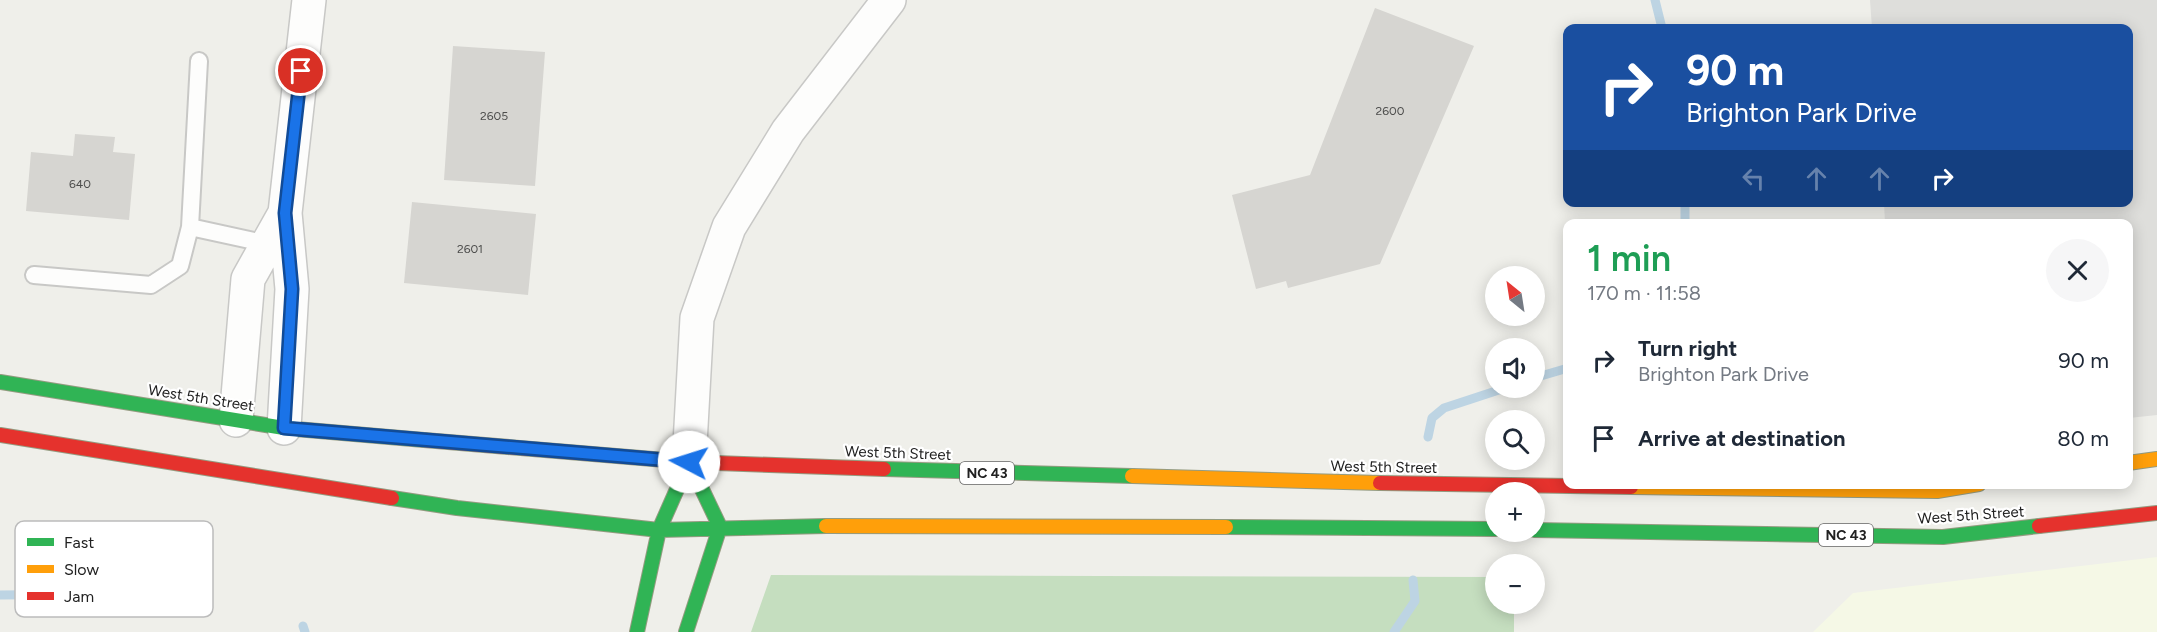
<!DOCTYPE html>
<meta charset="utf-8">
<style>
:root{--surface:#fff;--page:#f6f6f7;--text:#1f2937;--muted:#747a83}
body{margin:0;font-family:Figtree,sans-serif;background:var(--page);color:var(--text);height:100vh;display:flex;flex-direction:column;font-size:22px;white-space:nowrap}
*{box-sizing:border-box;margin:0}
p{font-size:20px;color:var(--muted)}
.icon{flex:none;width:33px;height:33px;fill:none;stroke:currentColor;stroke-width:2;stroke-linecap:round;stroke-linejoin:round}
.map{position:relative;flex:1;overflow:hidden}
.drawer{position:absolute;left:1563px;top:219px;width:570px;height:270px;display:flex;flex-direction:column;background:var(--surface);border-radius:12px;box-shadow:0 3px 15px #0003}
.drawer>*{flex:none}
.top-card{position:absolute;left:1563px;top:24px;width:570px;height:183px;border-radius:12px;box-shadow:0 3px 15px #0003;background:#1a4fa0;color:#fff;overflow:hidden}
.needle{width:39px;rotate:330deg}
.fabs{position:absolute;left:1485px;top:266px;display:grid;gap:12px}
.fabs a{display:grid;place-items:center;width:60px;height:60px;border-radius:50%;background:var(--surface);box-shadow:0 3px 15px #0003;font-size:30px}
.pin{position:absolute;display:grid;place-items:center;width:51px;height:51px;color:#fff;margin:-26px;border:3px solid #fff;border-radius:50%;box-shadow:0 2px 6px #0007}
.me{position:absolute;width:66px;margin:-33px;rotate:275deg;stroke-linejoin:round;filter:drop-shadow(0 0 4px #0008)}
.turn{display:flex;align-items:center;gap:21px;height:126px;padding:0 24px;font-size:27px}
.turn .icon{width:78px;height:78px;stroke-width:2.5}
.turn b{display:block;font-size:42px;line-height:51px}
.lanes{display:flex;align-items:center;height:57px;padding:0 24px;background:#0003;justify-content:center;gap:30px;direction:ltr}
.lanes .off{opacity:.35}
.round{display:grid;place-items:center;flex:none;width:63px;height:63px;border-radius:32px;background:var(--page)}
.headline{display:flex;align-items:center;justify-content:space-between;height:102px;padding:0 24px}
h1{font-size:36px;font-weight:600;line-height:45px;color:#1e9e55}
ul{padding:0;list-style:none}
li{display:flex;align-items:center;gap:18px;height:78px;padding:0 24px}
li div{flex:1}
li b{display:block;font-size:22px}
li em{font-style:normal}
.map>svg:first-child{display:block}
.residential{fill:#dededb}
.education{fill:#f5f8e6}
.forest{fill:#c5debf}
.lines{fill:none;stroke-linecap:round;stroke-linejoin:round}
.stream{stroke:#bdd4e3;stroke-width:9}
.building{fill:#d6d5d1}
.lane-casing{stroke:#c8c8c6;stroke-width:20}
.street-casing{stroke:#c8c8c6;stroke-width:36}
.fast-casing{stroke:#949b80;stroke-width:16}
.slow-casing{stroke:#949b80;stroke-width:16}
.jam-casing{stroke:#949b80;stroke-width:16}
.lane{stroke:#fdfdfc;stroke-width:16}
.street{stroke:#fdfdfc;stroke-width:33}
.fast{stroke:#30b455;stroke-width:14}
.slow{stroke:#ff9f0a;stroke-width:14}
.jam{stroke:#e5322d;stroke-width:14}
.route-casing{stroke:#114b97;stroke-width:15}
.route{stroke:#1a73e8;stroke-width:10}
.labels{text-anchor:middle;stroke-width:4.5;stroke-linejoin:round;paint-order:stroke}
.number-label{font-size:12px;fill:#4e4e4d}
.shield{fill:#fff;stroke:#646464;stroke-width:1.5}
.shield-label{font-size:14px;font-weight:bold;fill:#212121}
.street-label{font-size:15px;fill:#212121;stroke:#fff}
.key{fill:#fff;stroke:#bcbcbc;stroke-width:1.5}
.key-label{font-size:16px;fill:#212121}
</style>
<div class="map">
<svg width="2157" height="632" viewBox="0 0 2157 632">
<rect width="100%" height="100%" fill="#efefea"/>
<path class="residential" d="M1870,0H2157V415L2129,418L2128,224L1885,223L1884,203L2128,202V28H1872Z"/>
<path class="education" d="M2157,557V632H1813L1853,593Z"/>
<path class="forest" d="M771,575L1495,577L1496,603H1514V632H751Z"/>
<g class="lines">
<path class="stream" d="M1655,0L1662,28
M1685,224V202
M1534,378L1568,368
M1428,437L1432,418L1444,408L1508,387
M0,595L208,593
M303,626L305,632
M1394,632L1415,601L1413,580"/>
</g>
<path class="building" d="M1375,8L1474,46L1380,264L1288,288L1286,281L1256,289L1232,195L1310,175Z
M453,46L545,52L535,186L444,180Z
M75,134L115,137L113,152L135,154L129,220L26,211L31,152L73,156Z
M412,202L536,214L528,295L404,283Z"/>
<g class="lines">
<defs>
<path id="lane" d="M199,61L190,227L268,244
M34,275L151,285L180,266L190,227"/>
<path id="street" d="M236,420L248,279L285,213
M284,428L292,289L285,213L309,0
M689,462L697,318L729,227L788,131L889,0"/>
<path id="fast" d="M0,382L284,428L424,440
M884,469L1132,476
M392,498L457,508L659,530L826,526
M1226,527L1496,529
M1534,530L1943,537L2039,526
M637,632L659,530L689,462
M686,632L720,527L689,462"/>
<path id="slow" d="M2128,463L2157,459
M1132,476L1380,483
M1631,487L1937,491L1979,484
M826,526L1226,527"/>
<path id="jam" d="M0,435L392,498
M424,440L689,462L884,469
M1380,483L1631,487
M2039,526L2157,513"/>
</defs>
<use href="#lane" class="lane-casing"/>
<use href="#street" class="street-casing"/>
<use href="#fast" class="fast-casing"/>
<use href="#slow" class="slow-casing"/>
<use href="#jam" class="jam-casing"/>
<use href="#lane" class="lane"/>
<use href="#street" class="street"/>
<use href="#fast" class="fast"/>
<use href="#slow" class="slow"/>
<use href="#jam" class="jam"/>
</g>
<g class="lines">
<defs>
<path id="route" d="M301,71L285,213L292,289L284,428L689,462"/>
</defs>
<use href="#route" class="route-casing"/>
<use href="#route" class="route"/>
</g>
<g class="labels">
<g class="number-label">
<text x="1390" y="115">2600</text>
<text x="494" y="120">2605</text>
<text x="80" y="188">640</text>
<text x="470" y="253">2601</text>
</g>
<g class="shield">
<rect x="960" y="462" width="54" height="22" rx="4.5"/>
<rect x="1819" y="524" width="54" height="22" rx="4.5"/>
</g>
<g class="shield-label">
<text x="987" y="478">NC 43</text>
<text x="1846" y="540">NC 43</text>
</g>
<g class="street-label">
<text transform="translate(201 398) rotate(9)" y="5">West 5th Street</text>
<text transform="translate(898 453) rotate(2)" y="5">West 5th Street</text>
<text transform="translate(1384 467) rotate(1)" y="5">West 5th Street</text>
<text transform="translate(1971 515) rotate(-4)" y="5">West 5th Street</text>
</g>
</g>
<rect x="15" y="521" width="198" height="96" rx="9" class="key"/>
<rect x="27" y="538" width="27" height="8" fill="#30b455"/>
<rect x="27" y="565" width="27" height="8" fill="#ff9f0a"/>
<rect x="27" y="592" width="27" height="8" fill="#e5322d"/>
<g class="key-label">
<text x="64" y="548">Fast</text>
<text x="64" y="575">Slow</text>
<text x="64" y="602">Jam</text>
</g>
</svg>
<div class="fabs">
<a><svg class="needle" viewBox="-14 -14 28 28"><path d="M0-13l5 13h-10z" fill="#e53935"/><path d="M0 13l5-13h-10z" fill="#747a83"/></svg></a>
<a><svg class="icon" aria-label="sound" viewBox="0 0 24 24"><path d="M4 9h4l5-4v14l-5-4H4zM17 9q2 3 0 6"/></svg></a>
<a><svg class="icon" aria-label="search" viewBox="0 0 24 24"><circle cx="10" cy="10" r="6"/><path d="M15 15l6 6"/></svg></a>
<a>+</a>
<a>−</a>
</div>
<div class="pin" style="left:301px;top:71px;background:#d93025"><svg class="icon" aria-label="arrive" viewBox="0 0 24 24"><path d="M6 21V4h12l-3 4 3 4H6"/></svg></div>
<svg class="me" style="left:689px;top:462px" viewBox="-20 -20 40 40"><circle r="19" fill="#fff"/><path d="M0-13L10 11 0 6-10 11z" fill="#1a73e8"/></svg>
<div class="top-card">
<div class="turn"><svg class="icon" aria-label="right" viewBox="0 0 24 24"><path d="M7 20v-9h11M14 6l5 5-5 5"/></svg><div><b>90 m</b>Brighton Park Drive</div></div>
<div class="lanes"><svg class="icon off" aria-label="left" viewBox="0 0 24 24"><path d="M17 20v-9H6M10 6l-5 5 5 5"/></svg><svg class="icon off" aria-label="ahead" viewBox="0 0 24 24"><path d="M12 20V5M6 11l6-6 6 6"/></svg><svg class="icon off" aria-label="ahead" viewBox="0 0 24 24"><path d="M12 20V5M6 11l6-6 6 6"/></svg><svg class="icon" aria-label="right" viewBox="0 0 24 24"><path d="M7 20v-9h11M14 6l5 5-5 5"/></svg></div>
</div>
<section class="drawer">
<div class="headline"><div><h1>1 min</h1><p>170 m · 11:58</p></div><a class="round"><svg class="icon" aria-label="close" viewBox="0 0 24 24"><path d="M6 6l12 12M18 6L6 18"/></svg></a></div>
<ul>
<li><svg class="icon" aria-label="right" viewBox="0 0 24 24"><path d="M7 20v-9h11M14 6l5 5-5 5"/></svg><div><b>Turn right</b><p>Brighton Park Drive</p></div><em>90 m</em></li>
<li><svg class="icon" aria-label="arrive" viewBox="0 0 24 24"><path d="M6 21V4h12l-3 4 3 4H6"/></svg><div><b>Arrive at destination</b></div><em>80 m</em></li>
</ul>
</section>
</div>
